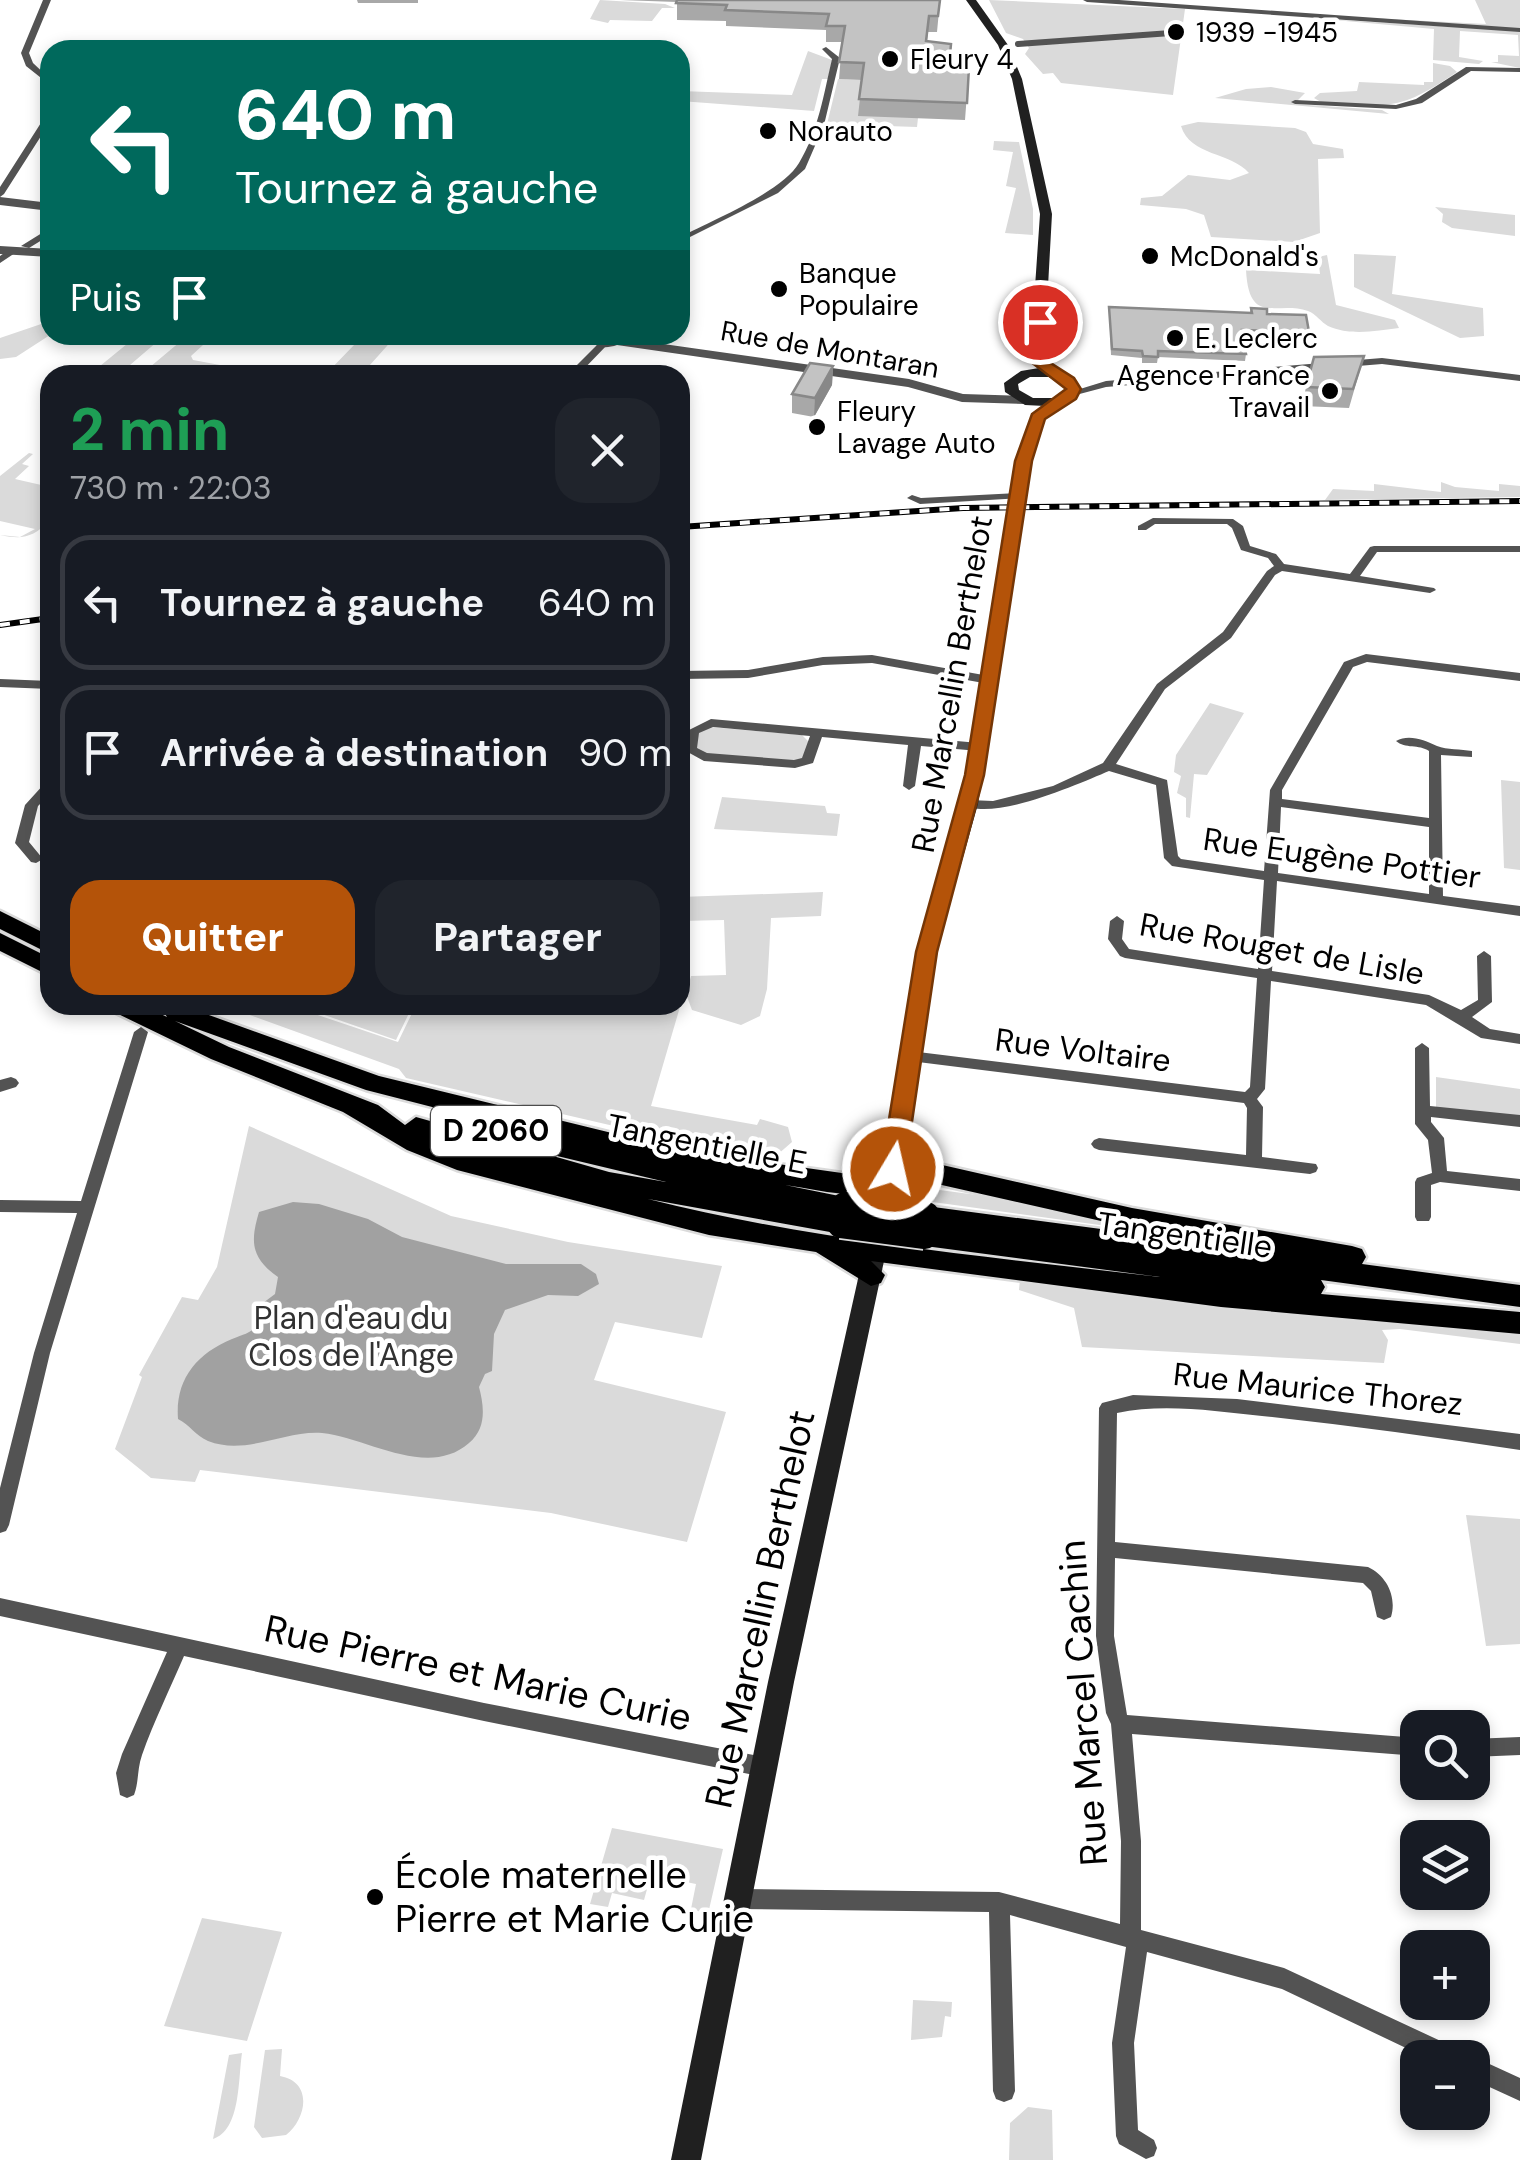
<!DOCTYPE html>
<html lang="fr">
<meta charset="utf-8">
<style>
:root{--surface:#171b24;--page:#20242c;--text:#f1f3f6;--muted:#9ea1a6;--line:#363941;--accent:#b45309}
body{margin:0;font-family:"DM Sans",sans-serif;background:var(--page);color:var(--text);height:100vh;display:flex;flex-direction:column;font-size:38px;white-space:nowrap}
*{box-sizing:border-box;margin:0}
p{font-size:32px;color:var(--muted)}
.icon{flex:none;width:55px;height:55px;fill:none;stroke:currentColor;stroke-width:2;stroke-linecap:round;stroke-linejoin:round}
.map{position:relative;flex:1;overflow:hidden}
.sheet{position:absolute;left:40px;top:365px;width:650px;height:650px;display:flex;flex-direction:column;background:var(--surface);border-radius:30px;box-shadow:0 5px 15px #0003}
.sheet>*{flex:none}
.guide{position:absolute;left:40px;top:40px;width:650px;height:305px;border-radius:30px;box-shadow:0 5px 15px #0003;background:#00695c;color:#fff;overflow:hidden}
.tools{position:absolute;left:1400px;top:1710px;display:grid;gap:20px}
.tools a{display:grid;place-items:center;width:90px;height:90px;border-radius:20px;background:var(--surface);box-shadow:0 5px 15px #0003;font-size:50px}
.pin{position:absolute;display:grid;place-items:center;width:85px;height:85px;color:#fff;margin:-42px;border:5px solid #fff;border-radius:50%;box-shadow:0 2px 10px #0007}
.me{position:absolute;width:110px;margin:-55px;rotate:9deg;stroke-linejoin:round;filter:drop-shadow(0 0 8px #0008)}
.turn{display:flex;align-items:center;gap:35px;height:210px;padding:0 30px;font-size:45px}
.turn .icon{width:130px;height:130px;stroke-width:2.5}
.turn b{display:block;font-size:70px;line-height:85px}
.then{display:flex;align-items:center;height:95px;padding:0 30px;background:#0003;gap:20px;font-size:38px}
.round{display:grid;place-items:center;flex:none;width:105px;height:105px;border-radius:30px;background:var(--page)}
.headline{display:flex;align-items:center;justify-content:space-between;height:170px;padding:0 30px}
h1{font-size:60px;font-weight:800;line-height:75px;color:#1e9e55}
.cta{display:flex;gap:20px;margin-top:auto;padding:20px 30px}
.cta a{flex:1;height:115px;border-radius:30px;background:var(--accent);color:#fff;font-size:40px;font-weight:800;line-height:115px;text-align:center}
.cta a+a{background:var(--page);color:var(--text)}
ul{padding:0;list-style:none}
li{display:flex;align-items:center;gap:30px;height:135px;margin:0 20px 15px;padding:0 10px;border:5px solid var(--line);border-radius:30px}
li div{flex:1}
li b{display:block;font-size:38px}
li em{font-style:normal}
.map>svg:first-child{display:block}
.green{fill:#dadada}
.water{fill:#a1a1a1}
.lines{fill:none;stroke-linecap:round;stroke-linejoin:round}
.primary-casing{stroke:#dbdbdb;stroke-width:5}
.pedestrian{stroke:#535353;stroke-width:6}
.minor{fill:#535353;fill-rule:evenodd}
.tertiary{fill:#535353;fill-rule:evenodd}
.secondary{fill:#202020;fill-rule:evenodd}
.primary{fill:#000;fill-rule:evenodd}
.rail-casing{stroke:#000;stroke-width:6}
.rail{stroke:#fff;stroke-width:4;stroke-dasharray:10;stroke-linecap:butt}
.primary-bridge-casing{stroke:#dbdbdb;stroke-width:32;stroke-linecap:butt}
.primary-bridge{stroke:#000;stroke-width:28}
.wall{fill:#a8a8a8}
.shaded-wall{fill:#888}
.building{fill:#c3c3c3;stroke:#888;stroke-width:2.5}
.route{fill:#b45309;stroke:#753606;stroke-width:2.5}
.poi-dot{fill:#000;stroke:#fff;stroke-width:4}
.labels{text-anchor:middle;stroke-width:9;stroke-linejoin:round;paint-order:stroke}
.far-poi-label{font-size:28px;fill:#000;stroke:#fff;text-anchor:start}
.far-street-label{font-size:28px;fill:#000;stroke:#fff}
.shield{fill:#fff;stroke:#4c4c4c;stroke-width:2.5}
.shield-label{font-size:30px;font-weight:bold;fill:#000}
.street-label{font-size:32px;fill:#000;stroke:#fff}
.park-label{font-size:32px;fill:#313131;stroke:#fff}
.near-street-label{font-size:38px;fill:#000;stroke:#fff}
.near-poi-label{font-size:38px;fill:#000;stroke:#fff;text-anchor:start}
</style>
<div class="map">
<svg width="1520" height="2160" viewBox="0 0 1520 2160">
<rect width="100%" height="100%" fill="#fff"/>
<path class="green" d="M600,0L665,4L675,8H662L652,21L610,20L608,23L590,19Z
M989,0L1185,9L1173,95L1061,83L1053,73L1043,74L1025,54L1029,48L1023,39L1006,33Z
M1475,0H1520V29L1368,18L1486,24Z
M1323,19L1520,31V68L1491,62H1498V55L1519,56L1518,35L1460,31L1459,57L1483,61L1479,64L1433,60L1434,29Z
M808,51L832,60L828,79H822L814,111L680,101V91L792,95Z
M1433,63L1450,66L1457,72C1398,112 1389,107 1321,102L1314,98L1320,93L1357,91L1359,82L1424,85V82H1433Z
M838,79L864,80L918,118L917,127L827,124Z
M1271,87L1305,93L1294,104L1382,110L1389,114L1215,98L1246,89Z
M1198,122L1295,128L1306,132L1313,144L1343,149L1344,158L1318,159L1320,233L1294,242L1211,237L1204,215L1186,209L1140,205L1141,198L1162,196L1188,175L1230,180L1249,173C1231,152 1190,156 1181,126Z
M994,141L1019,142L1033,209V235L1005,233L1016,188L1006,186L1013,152L993,150Z
M1435,207L1515,215V236L1452,228L1442,222L1443,214Z
M1354,254L1396,256L1392,294L1483,308L1484,336L1460,338L1354,287Z
M1327,255L1336,305L1395,320L1399,328C1376,331 1350,336 1328,326C1321,322 1316,314 1308,311C1277,300 1249,327 1246,270L1320,274L1318,257Z
M50,321V335L16,357L0,359V338Z
M138,335H165L130,365L150,367L181,341L203,345L191,356L193,360L236,368L228,375H89Z
M375,337H395L361,375H325L355,344Z
M29,453L33,454L22,464L29,466L15,479L50,487V521C32,537 24,540 0,535L20,537L35,529L0,521V476Z
M1441,482L1455,487L1499,491V484L1520,486V497L1325,500L1333,489L1374,491V484L1441,492Z
M1210,703L1244,713L1207,775L1194,774L1190,818L1186,817V798L1177,793L1181,776L1174,772L1176,755Z
M710,727L802,735L809,742L805,757L798,761L708,754L696,750L699,730Z
M1501,780L1520,782V870L1504,868Z
M722,797L825,806L827,813L840,814L837,836L714,829Z
M823,892L821,916L771,918L767,989L760,1016L741,1025L692,1010L686,994L691,976L726,975L724,920L680,921V897Z
M689,976L651,1106L757,1125L760,1119L788,1127L792,1142L769,1162L406,1078L399,1069L222,1005H288L398,1042L416,1005H680V977Z
M296,1005H413L396,1040Z
M1436,1077L1520,1089V1119L1436,1109Z
M249,1126L451,1216L568,1242L722,1266L702,1338L615,1322L594,1380L726,1412L687,1542L551,1513L200,1470L195,1482L151,1478L115,1449L142,1377L139,1375L182,1297L198,1300L217,1267Z
M924,1188L1008,1199L1259,1247L911,1199Z
M1020,1279L1520,1335V1344L1400,1329L1382,1330L1388,1340L1384,1363L1082,1347L1074,1308L1019,1290Z
M1466,1515L1520,1519V1644L1486,1646Z
M612,1828L723,1849L708,1914L691,1909L696,1884L651,1875L644,1900L612,1893L608,1907L590,1904Z
M202,1918L282,1932L247,2041L164,2026Z
M913,2000L952,2002L951,2017L945,2016L942,2037L911,2040Z
M282,2049L280,2076C313,2082 307,2118 286,2135L262,2138L254,2127L265,2050Z
M242,2053C238,2079 241,2130 213,2139L229,2055Z
M1028,2107L1052,2110L1053,2160H1009L1010,2123Z"/>
<path class="water" d="M293,1202L319,1204L368,1219L402,1237L506,1264H581L596,1274L599,1284L578,1296L548,1295L505,1310L494,1334L492,1371L485,1374L479,1387C484,1406 487,1428 469,1443C428,1479 368,1438 322,1433C285,1430 246,1456 208,1441C196,1436 190,1425 178,1419C175,1380 196,1354 232,1339C248,1333 254,1332 264,1318L259,1306L275,1294L278,1277C251,1258 250,1242 259,1212Z"/>
<g class="lines">
<defs>
<path id="primary" d="M0,911L50,936V954L0,929Z
M0,933L50,958V976L0,951Z
M109,1005H142L167,1017L164,1012L167,1006L181,1005L379,1076L616,1134L722,1156L856,1175L875,1171L885,1157L894,1154L1132,1208L1352,1246L1362,1249L1366,1257L1362,1264L1520,1285V1307L1321,1280L1325,1287L1321,1294L1520,1312V1334L1221,1307L871,1261L885,1275L881,1283L871,1286L816,1252L709,1235L457,1170L407,1150L343,1112L211,1059L112,1011ZM175,1021L366,1090L514,1128L504,1137L508,1143L416,1117L405,1125L378,1105L229,1047ZM532,1150L666,1182L609,1172ZM902,1176L1132,1228L1237,1247L926,1206L917,1209L913,1216L923,1225L912,1235L916,1242L925,1246L1160,1277C989,1257 815,1241 648,1199L841,1234L850,1231L854,1224L847,1216L858,1206L854,1199L785,1185C822,1190 874,1207 902,1176Z"/>
</defs>
<use href="#primary" class="primary-casing"/>
<path class="pedestrian" d="M1018,44L1171,33"/>
<path class="minor" d="M43,0H51L29,53L33,63L50,79V85L26,66L21,53Z
M1083,0H1119L1520,28V32L1087,2Z
M826,47L840,58L824,125L805,169L778,193L680,242V237C711,221 782,192 799,163C818,132 824,93 832,59L822,49Z
M1466,67L1520,68V72L1471,71L1422,103L1396,109L1295,104L1291,102L1295,100L1396,105L1416,99Z
M50,113V122L4,194L0,197V187L46,115Z
M50,228V235L29,248L21,246Z
M10,249L18,251L0,263V256Z
M601,341L609,343L578,375H567Z
M1382,358L1520,375V381L1382,364L1106,387L1072,396L1067,393L1106,381Z
M1018,493L1023,496L1022,498L920,504L907,498L912,495L921,498Z
M1153,518L1233,519L1243,526L1250,546L1276,554L1284,564L1350,574L1370,547L1374,546H1520V552H1377L1360,576L1434,588L1436,590L1430,593L1282,571L1275,575L1231,638L1165,689L1116,764L1167,780L1178,856L1181,859L1264,871L1270,790L1344,662L1366,654L1520,673V681L1367,662L1353,667L1282,790V799L1429,818V751C1419,744 1405,749 1396,741C1409,734 1424,740 1437,746C1447,750 1461,749 1472,751V757L1441,755L1443,896L1520,906V916L1277,881L1272,971L1429,995L1461,1010L1478,1000L1477,956L1484,951L1491,956L1492,1002L1472,1017L1490,1029L1520,1034V1044L1481,1038L1426,1005L1271,981L1265,1089L1257,1099L1263,1107L1262,1157L1316,1164L1318,1168L1316,1172L1310,1174L1099,1150L1094,1148L1091,1144L1094,1140L1099,1138L1246,1155L1247,1108L1244,1103L910,1061L903,1056L910,1051L1245,1092L1250,1087L1257,978L1125,958L1120,956L1108,939L1110,921L1117,916L1124,921L1122,939L1129,949L1258,969L1264,880L1172,866L1164,858L1156,785L1109,771C1078,784 991,823 962,804L969,800L993,801L1053,786L1103,763L1157,684L1223,632L1267,571L1274,566L1268,558L1241,550L1232,528L1227,524H1155L1146,530H1138V526ZM1281,807L1429,827V894L1278,873Z
M872,655L989,676L995,680L989,684L872,663L823,665L748,678L680,679V671L748,670L823,657Z
M0,679L50,681V689L0,687Z
M711,719L979,743L985,747L979,751L921,746L915,786L909,790L903,786L908,745L822,737L813,763L795,768L704,761L684,750L687,731ZM713,727L810,736L802,758L794,760L707,753L697,748L699,733Z
M50,782V794L38,806L29,842L43,859L36,863L31,862L15,843L25,805L45,783Z
M141,1027L148,1032L50,1353L9,1525L6,1531L0,1533V1488L34,1353L77,1213L0,1212V1200L81,1201L134,1032Z
M1422,1043L1429,1048L1430,1106L1520,1115V1127L1431,1117V1122L1444,1138L1447,1171L1520,1179V1191L1440,1182L1431,1185V1217L1429,1221H1417L1415,1217V1182L1417,1178L1432,1173L1428,1140L1415,1124V1048Z
M11,1077L16,1079L19,1083L16,1087L0,1092V1080Z
M1133,1395L1237,1399L1520,1434V1450C1434,1437 1348,1425 1262,1416C1215,1411 1163,1403 1117,1413L1115,1542L1368,1567C1387,1576 1397,1597 1391,1617L1384,1620L1377,1617L1371,1591L1363,1583L1115,1558L1114,1636L1127,1715L1418,1738V1756L1132,1734L1141,1841V1930L1284,1968L1460,2050L1463,2058H1427L1282,1989L1147,1952L1134,2043L1138,2130L1154,2140L1157,2148L1154,2156L1146,2159L1119,2144L1116,2136L1112,2043L1126,1947L1010,1915L1015,2091L1012,2099L1004,2102L996,2099L993,2091L989,1912L738,1909L731,1906L728,1899L731,1892L738,1889L999,1892L1120,1924L1121,1841L1111,1724L1106,1713L1096,1636L1099,1408L1102,1403Z
M0,1598L484,1703L764,1757L771,1760L774,1767L771,1774L764,1777L484,1721L184,1656C170,1689 154,1721 142,1755C137,1769 139,1782 134,1795L127,1798L120,1795L116,1773L122,1754L167,1652L0,1616Z
M1520,1737V1755L1472,1757V1739Z
M1472,2056L1520,2078V2101L1472,2079V2058H1468Z"/>
<path class="tertiary" d="M0,197L50,203V211L0,205Z
M0,246L50,249V257L0,254Z
M595,335H620L621,338L909,379L963,394L1025,396L1032,400L1025,404L962,402L908,387L617,345C608,348 598,349 591,341Z"/>
<path class="secondary" d="M966,0H976L1008,45L1022,79L1052,214L1044,359L1072,379L1080,389L1075,399L1044,419L1031,461L978,804L936,953L898,1198L894,1204H880L876,1198L918,953L960,804L1017,461L1031,417L1045,406L1025,405L1005,392L1004,383L1021,371L1039,368L1030,360L1040,214L1012,79L998,45ZM1030,377H1049L1066,389L1058,398H1033L1019,390L1018,384Z
M873,1252L881,1255L884,1261L794,1682L701,2160H671L768,1682L862,1261L865,1255Z"/>
<use href="#primary" class="primary"/>
<defs>
<path id="rail" d="M680,527L963,508L1520,501
M0,625L50,618"/>
</defs>
<use href="#rail" class="rail-casing"/>
<use href="#rail" class="rail"/>
<defs>
<path id="primary-bridge" d="M845,1206L926,1216
M841,1224L925,1235"/>
</defs>
<use href="#primary-bridge" class="primary-bridge-casing"/>
<use href="#primary-bridge" class="primary-bridge"/>
</g>
<path class="wall" d="M357,0H418V3H358Z
M620,0H940L937,32H928L927,41L950,66L969,67L965,120L858,116L862,80L839,79L842,42H826V30L726,26V21L677,20V2Z
M1109,307L1250,313L1251,308L1309,332L1308,339L1243,336L1246,354L1245,361L1158,357L1157,363H1142V358L1111,355Z
M1364,356L1349,408L1302,406L1306,387Z
M833,366L832,385L814,417L792,413V394Z"/>
<path class="shaded-wall" d="M833,366L832,385L814,417L815,398Z"/>
<path class="building" d="M677,0H940L938,16H929L926,41L951,44L949,66L969,67L967,103L859,99L864,63L839,62L845,26H826L829,14L725,10L727,5L676,3Z
M1109,307L1252,313L1251,308L1267,309V314L1306,315L1309,332L1242,330L1246,354L1158,351V357L1143,356L1142,351L1112,349Z
M1364,356L1353,389L1306,387L1314,357Z
M810,363L833,366L815,398L792,394Z"/>
<path class="route" d="M1035,319L1047,322L1046,360L1074,378L1081,389L1076,399L1045,419L1032,461L984,775L937,952L905,1169L893,1178L881,1169L916,952L965,775L1015,461L1032,414L1066,389L1031,362Z"/>
<g class="poi-dot">
<circle cx="1176" cy="32" r="10"/>
<circle cx="890" cy="59" r="10"/>
<circle cx="768" cy="131" r="10"/>
<circle cx="1150" cy="256" r="10"/>
<circle cx="779" cy="289" r="10"/>
<circle cx="1175" cy="338" r="10"/>
<circle cx="1330" cy="391" r="10"/>
<circle cx="817" cy="427" r="10"/>
<circle cx="375" cy="1897" r="10"/>
</g>
<g class="labels">
<g class="far-poi-label">
<text x="1196" y="42">1939 -1945</text>
<text x="910" y="69">Fleury 4</text>
<text x="788" y="141">Norauto</text>
<text x="1170" y="266">McDonald's</text>
<text x="799" y="283">Banque<tspan x="799" dy="32">Populaire</tspan></text>
<text x="1195" y="348">E. Leclerc</text>
<text x="1310" y="385" text-anchor="end">Agence France<tspan x="1310" dy="32">Travail</tspan></text>
<text x="837" y="421">Fleury<tspan x="837" dy="32">Lavage Auto</tspan></text>
</g>
<g class="far-street-label">
<text transform="translate(830 349) rotate(10)" y="10">Rue de Montaran</text>
</g>
<rect class="shield" x="431" y="1106" width="130" height="50" rx="8"/>
<g class="shield-label">
<text x="496" y="1141">D 2060</text>
</g>
<g class="street-label">
<text transform="translate(952 684) rotate(-80)" y="11">Rue Marcellin Berthelot</text>
<text transform="translate(1342 858) rotate(8)" y="11">Rue Eugène Pottier</text>
<text transform="translate(1282 949) rotate(10)" y="11">Rue Rouget de Lisle</text>
<text transform="translate(1083 1050) rotate(7)" y="11">Rue Voltaire</text>
<text transform="translate(707 1144) rotate(11)" y="11">Tangentielle E</text>
<text transform="translate(1185 1235) rotate(8)" y="11">Tangentielle</text>
<text transform="translate(1318 1389) rotate(6)" y="11">Rue Maurice Thorez</text>
</g>
<g class="park-label">
<text x="351" y="1329">Plan d'eau du<tspan x="351" dy="37">Clos de l'Ange</tspan></text>
</g>
<g class="near-street-label">
<text transform="translate(760 1609) rotate(-78)" y="13">Rue Marcellin Berthelot</text>
<text transform="translate(478 1673) rotate(12)" y="13">Rue Pierre et Marie Curie</text>
<text transform="translate(1083 1703) rotate(-94)" y="13">Rue Marcel Cachin</text>
</g>
<g class="near-poi-label">
<text x="395" y="1888">École maternelle<tspan x="395" dy="44">Pierre et Marie Curie</tspan></text>
</g>
</g>
</svg>
<div class="tools">
<a><svg class="icon" aria-label="search" viewBox="0 0 24 24"><circle cx="10" cy="10" r="6"/><path d="M15 15l6 6"/></svg></a>
<a><svg class="icon" aria-label="layers" viewBox="0 0 24 24"><path d="M12 4l9 5-9 5-9-5zM3 14l9 5 9-5"/></svg></a>
<a>+</a>
<a>−</a>
</div>
<div class="pin" style="left:1040px;top:322px;background:#d93025"><svg class="icon" aria-label="arrive" viewBox="0 0 24 24"><path d="M6 21V4h12l-3 4 3 4H6"/></svg></div>
<svg class="me" style="left:893px;top:1169px" viewBox="-20 -20 40 40"><circle r="17" fill="#b45309" stroke="#fff" stroke-width="3"/><path d="M0-11L8 9 0 5-8 9z" fill="#fff"/></svg>
<div class="guide">
<div class="turn"><svg class="icon" aria-label="left" viewBox="0 0 24 24"><path d="M17 20v-9H6M10 6l-5 5 5 5"/></svg><div><b>640 m</b>Tournez à gauche</div></div>
<div class="then">Puis<svg class="icon" aria-label="arrive" viewBox="0 0 24 24"><path d="M6 21V4h12l-3 4 3 4H6"/></svg></div>
</div>
<section class="sheet">
<div class="headline"><div><h1>2 min</h1><p>730 m · 22:03</p></div><a class="round"><svg class="icon" aria-label="close" viewBox="0 0 24 24"><path d="M6 6l12 12M18 6L6 18"/></svg></a></div>
<ul>
<li><svg class="icon" aria-label="left" viewBox="0 0 24 24"><path d="M17 20v-9H6M10 6l-5 5 5 5"/></svg><div><b>Tournez à gauche</b></div><em>640 m</em></li>
<li><svg class="icon" aria-label="arrive" viewBox="0 0 24 24"><path d="M6 21V4h12l-3 4 3 4H6"/></svg><div><b>Arrivée à destination</b></div><em>90 m</em></li>
</ul>
<div class="cta"><a>Quitter</a><a>Partager</a></div>
</section>
</div>
